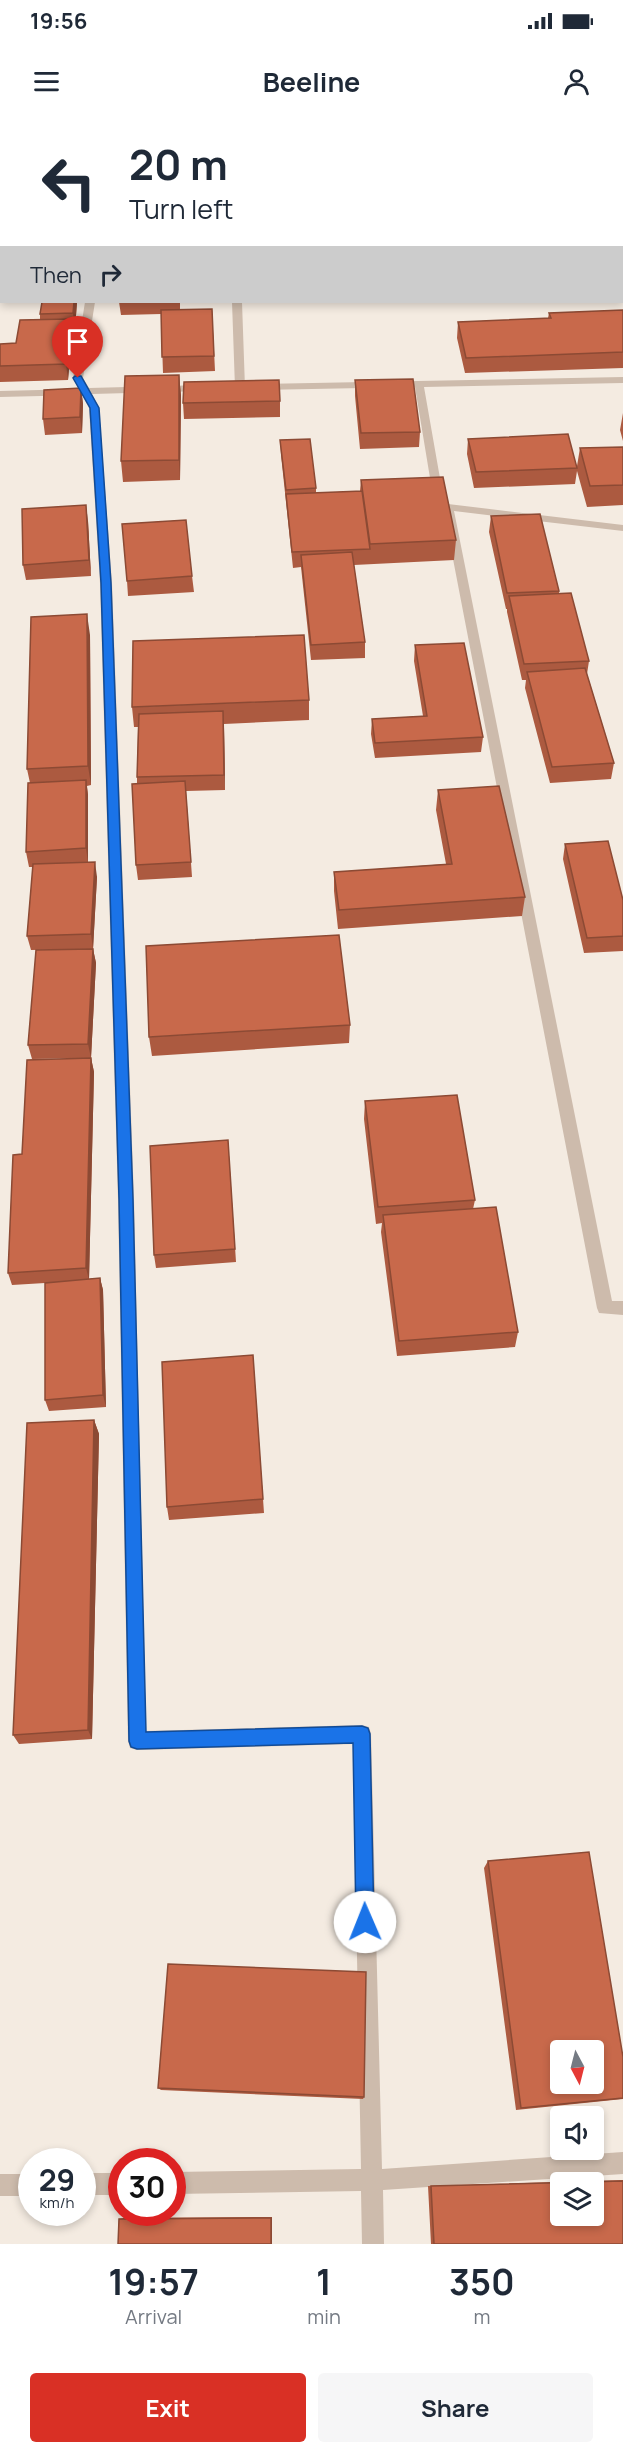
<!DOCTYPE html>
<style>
:root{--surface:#fff;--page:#f6f6f7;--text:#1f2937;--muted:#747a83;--accent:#d93025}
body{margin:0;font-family:Manrope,sans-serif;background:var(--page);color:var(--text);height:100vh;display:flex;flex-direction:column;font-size:22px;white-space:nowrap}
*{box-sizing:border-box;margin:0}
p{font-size:20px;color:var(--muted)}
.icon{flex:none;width:33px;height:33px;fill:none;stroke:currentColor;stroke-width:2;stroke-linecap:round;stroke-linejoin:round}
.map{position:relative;height:2124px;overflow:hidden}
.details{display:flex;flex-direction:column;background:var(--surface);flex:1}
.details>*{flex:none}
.hud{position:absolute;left:0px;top:0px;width:624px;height:183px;box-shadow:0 3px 9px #0003;background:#fff;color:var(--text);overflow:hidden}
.needle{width:39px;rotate:173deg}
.controls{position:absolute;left:550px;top:1920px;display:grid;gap:12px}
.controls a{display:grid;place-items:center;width:54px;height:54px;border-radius:6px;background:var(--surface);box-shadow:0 3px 9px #0003;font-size:30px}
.speed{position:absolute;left:18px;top:2028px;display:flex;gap:12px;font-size:30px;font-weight:700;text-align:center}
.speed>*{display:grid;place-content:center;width:78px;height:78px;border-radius:50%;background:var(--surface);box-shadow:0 3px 9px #0003;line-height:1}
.speed small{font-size:15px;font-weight:400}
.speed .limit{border:9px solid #d22;background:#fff;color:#111}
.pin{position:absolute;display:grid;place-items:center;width:51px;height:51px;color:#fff;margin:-62px -26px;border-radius:50% 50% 50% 0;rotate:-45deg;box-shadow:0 0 6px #0007}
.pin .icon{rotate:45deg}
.me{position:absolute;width:66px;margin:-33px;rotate:359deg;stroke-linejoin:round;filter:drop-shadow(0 0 4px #0008)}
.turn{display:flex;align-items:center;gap:21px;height:126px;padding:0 30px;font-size:27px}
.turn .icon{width:78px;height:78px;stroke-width:2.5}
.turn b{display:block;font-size:42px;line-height:51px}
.then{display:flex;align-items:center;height:57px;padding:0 30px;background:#0003;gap:12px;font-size:22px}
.eta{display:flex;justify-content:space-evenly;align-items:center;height:102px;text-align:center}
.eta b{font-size:36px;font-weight:700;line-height:42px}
.primary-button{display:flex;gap:12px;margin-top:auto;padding:12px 30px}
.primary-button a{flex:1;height:69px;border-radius:6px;background:var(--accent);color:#fff;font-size:24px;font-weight:700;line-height:69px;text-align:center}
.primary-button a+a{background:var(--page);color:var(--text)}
.status{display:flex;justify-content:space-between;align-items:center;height:42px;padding:0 30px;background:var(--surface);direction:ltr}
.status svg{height:16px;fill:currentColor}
header{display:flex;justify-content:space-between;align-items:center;height:78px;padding:0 30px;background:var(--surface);font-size:27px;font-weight:700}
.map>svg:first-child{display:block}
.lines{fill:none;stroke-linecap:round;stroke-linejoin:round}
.minor{fill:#cdbbac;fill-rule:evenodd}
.wall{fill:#ac5a40}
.shaded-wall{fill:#8c4a34}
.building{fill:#c8694b;stroke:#8c4a34;stroke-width:1.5;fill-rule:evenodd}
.route{fill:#1a73e8;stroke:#114b97;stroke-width:1.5}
</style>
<div class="status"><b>19:56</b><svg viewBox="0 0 49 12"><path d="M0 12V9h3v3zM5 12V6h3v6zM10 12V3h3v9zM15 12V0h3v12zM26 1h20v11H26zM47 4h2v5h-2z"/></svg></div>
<header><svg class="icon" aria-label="menu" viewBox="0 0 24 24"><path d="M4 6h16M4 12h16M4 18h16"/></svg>Beeline<svg class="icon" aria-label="person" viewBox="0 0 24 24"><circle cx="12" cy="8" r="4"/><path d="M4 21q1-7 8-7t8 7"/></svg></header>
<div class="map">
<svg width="623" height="2124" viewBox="0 0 623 2124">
<rect width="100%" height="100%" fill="#f4ebe1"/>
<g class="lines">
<path class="minor" d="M111,0H119V2H111Z
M622,95H623V101H622Z
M85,182H95L83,258L89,268L203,265L208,268L203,271L92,274L99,288L112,463L134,1079L146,1611L362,1605L369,1607L371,1614L382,2049L623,2032V2054L383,2070L384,2124H362L361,2071L172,2074V2052L361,2049L353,1624L137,1630L130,1628L128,1621L118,1079L100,463L89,288L82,275L0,277V271L79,269L73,258Z
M232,182H242L245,268L240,271L235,268Z
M623,257V263L424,267L441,364L447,375L442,378L438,377L431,364L415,267L260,270L255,267L260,264Z
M448,384L623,405V411L454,391L612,1181H623V1195L599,1193L597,1188L443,387Z
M82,2053H122V2075H82Z
M0,2054H32V2076H0Z"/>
</g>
<path class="wall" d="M609,0H623V29L622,2H610Z
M2,123V167H0V133Z
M77,182L75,209H71L72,215L68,260L0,262V224L16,223L40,200V194Z
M119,182H180V190L212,189L215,251L163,253L161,194L121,195Z
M623,190V248L465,253L457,218L458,202L548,198L549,193Z
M179,255L181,276L180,360L123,362L121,341Z
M355,260L420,312L419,327L360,329L355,276Z
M81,268L83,284L82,313L45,315L43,299Z
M280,281V297L184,299L183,283Z
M623,293V321L620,310Z
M468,319L577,346L580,328L623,327V385L587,387L577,351L575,364L474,368L467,334Z
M280,320L316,368V373L360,371L361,360L456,420L454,440L354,445L365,522V538L311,540L301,447L293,448L281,335Z
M491,396L559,471V473L589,541L587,554L614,643L611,659L550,663L525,568L526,560H522L507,492V489H506L489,412Z
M88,401L91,456L26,460L23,445Z
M192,456L194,472L128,476L127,461Z
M90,515L91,665L87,666L88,675V743L97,757L93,829L31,830L27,816L33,747H29L26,732L30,663L27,649Z
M415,525L483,617L481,632L375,638L371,614L372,599L423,596L414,541Z
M309,580V600L224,604L225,670L186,671L192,757L138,760L136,745L137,664V657L138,607H134L132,587Z
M438,670L525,777L522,796L338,809L334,771V752L446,744L436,690Z
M565,724L623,780V831L584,833L563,739Z
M93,829L96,843L91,938L32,939L28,925Z
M350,905L349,923L152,936L149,917Z
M91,938L94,952L89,1159L100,1158L103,1170L106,1287L49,1291L45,1280V1163L12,1165L8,1153L22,1034Z
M365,981L475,1080L473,1089L518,1212L515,1227L397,1236L381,1112L382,1103L376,1104L364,999Z
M228,1020L236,1142L156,1148L154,1135Z
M253,1235L264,1393L169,1400L167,1387Z
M94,1300L99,1314L92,1619L19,1624L13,1615Z
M488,1741L623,1937V1979L516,1990L484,1748Z
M158,1968L364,1977L363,1979L161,1970Z
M623,2060V2124H431L428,2066Z
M272,2097V2124H118L119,2099L124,2098Z"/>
<path class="shaded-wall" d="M74,182H77L75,209L73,193Z
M70,199L72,215L68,260L66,244Z
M179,255L181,276L180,360L179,340Z
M81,268L83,284L82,313L80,297Z
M86,385L88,401L91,456L89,440Z
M87,494L90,515L91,665L88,646Z
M223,591L224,607L225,670L224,655Z
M86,660L88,675V743L86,728Z
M95,742L97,757L93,829L91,814Z
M93,829L96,843L91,938L88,924Z
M91,938L94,952L89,1160L86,1148Z
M100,1158L103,1170L106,1287L103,1275Z
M94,1300L99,1314L92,1619L88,1610Z
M272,2097V2124H271V2098Z"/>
<path class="building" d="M54,0H90L89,2H54Z
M133,0H203V2H133Z
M618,0H623V12L622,2H618Z
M622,47H623L622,73Z
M2,123V151H0V133Z
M42,182H74L73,193L40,194Z
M212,189L214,236L162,237L161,190Z
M623,190V232L466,238L458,202L551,198L549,193Z
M70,199L66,244L0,246V224L16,223L20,200Z
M179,255V340L121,341L125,256Z
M413,259L420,312L361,313L355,260Z
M279,260L280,281L183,283L184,262Z
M81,268L80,297L43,299L44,270Z
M568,314L577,348L476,352L468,319Z
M310,319L316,368L286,370L280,320Z
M623,327V365L590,366L580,328Z
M443,357L456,420L370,424L361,360Z
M362,371L370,429L292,432L286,374Z
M86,385L89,440L23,445L22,389Z
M540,394L559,471L507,473L491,396Z
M186,400L192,456L127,461L122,404Z
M352,432L365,522L311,525L301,435Z
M571,473L589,541L524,544L509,476Z
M87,494L88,646L27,649L31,497Z
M304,515L309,580L132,587L133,521Z
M464,523L483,617L375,623L372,599L427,596L415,525Z
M585,548L614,643L552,647L527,552Z
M223,591L224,655L137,657L139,594Z
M86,660V728L26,732L28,663Z
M185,661L191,742L136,745L132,664Z
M499,666L525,777L339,790L334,752L452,744L438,670Z
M608,721L623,780V816L587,818L565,724Z
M95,742L91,814L27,816L33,744Z
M339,815L350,905L149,917L146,826Z
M93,829L88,924L28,925L36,830Z
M91,938L86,1148L8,1153L13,1035L22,1034L27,940Z
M457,975L475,1080L378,1087L365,981Z
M228,1020L235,1129L154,1135L150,1026Z
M496,1087L518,1212L399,1221L383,1095Z
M100,1158L103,1275L45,1280V1163Z
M253,1235L263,1379L167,1387L162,1242Z
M94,1300L88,1610L13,1615L27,1303Z
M589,1732L623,1937V1978L521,1988L488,1741ZM561,1930H594V1964H561Z
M168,1844L366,1852L364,1977L158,1968Z
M623,2061V2124H434L431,2066ZM561,2062H594V2096H561Z
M271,2098V2124H118L119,2099Z"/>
<path class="route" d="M75,256H81L99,288L111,463L133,1079L146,1612L362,1606L368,1608L370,1614L374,1802L372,1808L365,1811L359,1808L356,1802L353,1623L137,1629L131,1627L129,1621L119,1079L101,463L90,288L73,258Z"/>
</svg>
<div class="controls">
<a><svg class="needle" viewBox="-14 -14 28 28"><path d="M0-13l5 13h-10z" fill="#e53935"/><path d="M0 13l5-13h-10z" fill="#747a83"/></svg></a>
<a><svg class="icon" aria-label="sound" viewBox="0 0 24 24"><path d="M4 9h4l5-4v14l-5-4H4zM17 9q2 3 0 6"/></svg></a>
<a><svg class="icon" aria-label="layers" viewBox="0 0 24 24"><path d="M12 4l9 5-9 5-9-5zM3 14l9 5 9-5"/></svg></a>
</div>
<div class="speed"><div>29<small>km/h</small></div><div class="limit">30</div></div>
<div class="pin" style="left:78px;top:258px;background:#d93025"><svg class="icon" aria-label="arrive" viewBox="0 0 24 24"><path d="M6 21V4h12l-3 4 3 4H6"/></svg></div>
<svg class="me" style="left:365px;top:1802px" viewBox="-20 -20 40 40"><circle r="19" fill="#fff"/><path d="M0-13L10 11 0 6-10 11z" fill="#1a73e8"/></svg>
<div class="hud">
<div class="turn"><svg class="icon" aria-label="left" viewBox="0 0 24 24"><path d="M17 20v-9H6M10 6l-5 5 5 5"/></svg><div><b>20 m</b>Turn left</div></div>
<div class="then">Then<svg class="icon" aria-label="right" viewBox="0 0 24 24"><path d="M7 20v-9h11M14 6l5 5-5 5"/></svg></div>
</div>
</div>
<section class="details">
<div class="eta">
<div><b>19:57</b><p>Arrival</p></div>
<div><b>1</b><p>min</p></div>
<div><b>350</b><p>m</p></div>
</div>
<div class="primary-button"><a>Exit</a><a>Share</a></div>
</section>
